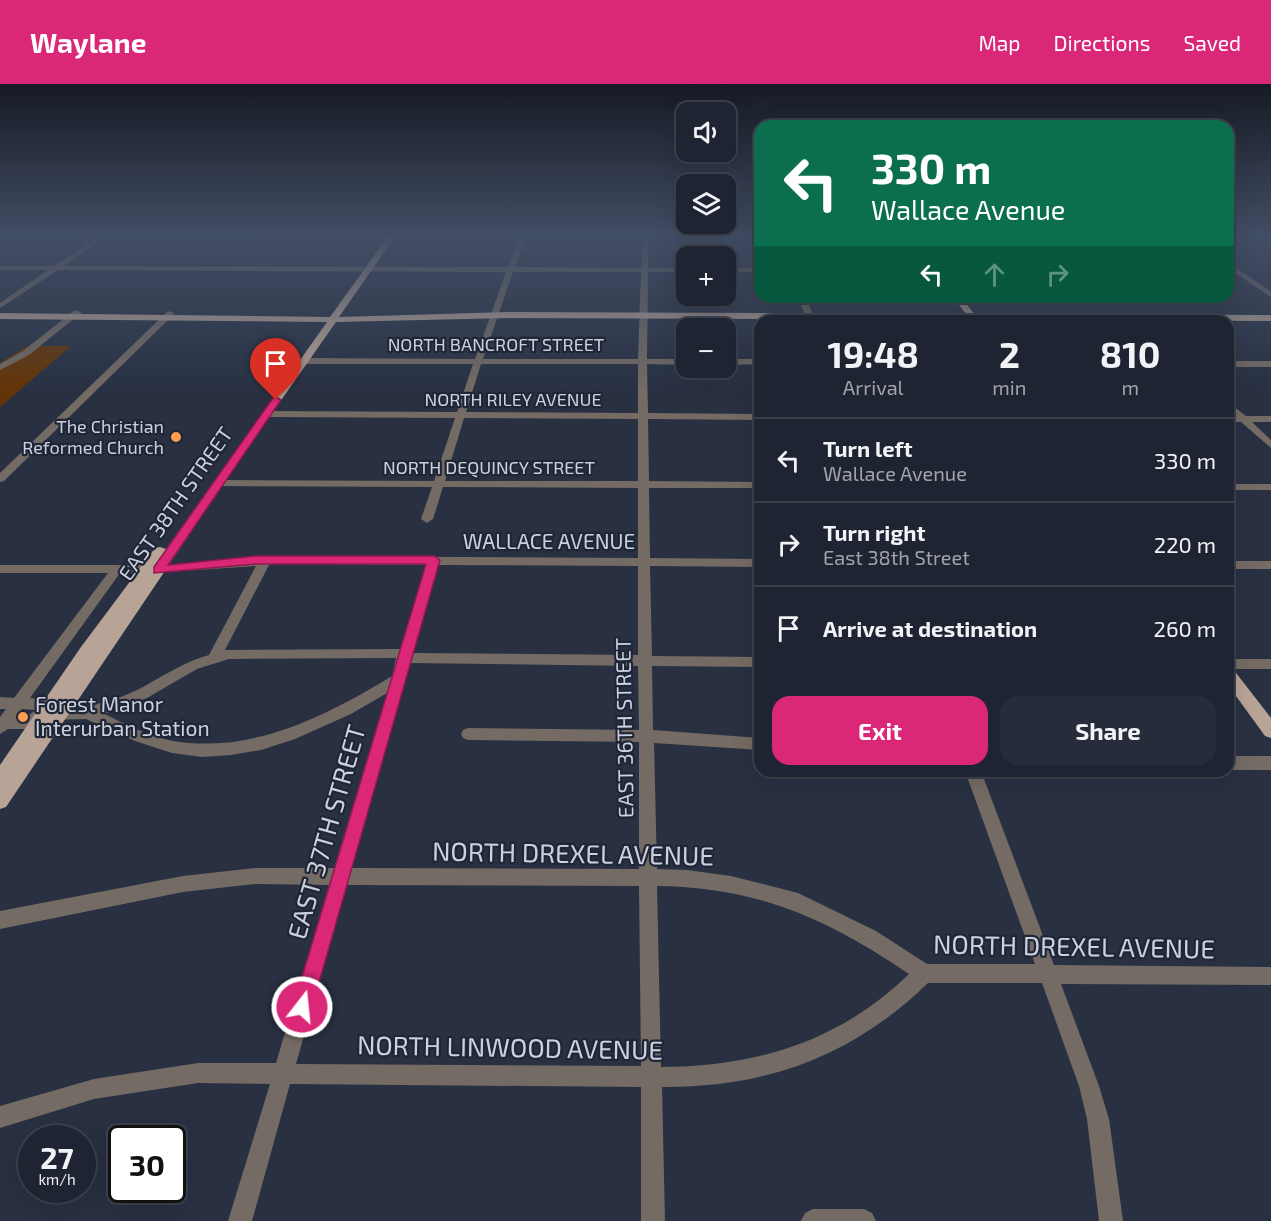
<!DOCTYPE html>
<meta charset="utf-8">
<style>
:root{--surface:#1e2432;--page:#262c3a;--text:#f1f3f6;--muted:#a1a4ac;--line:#3c414d;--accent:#db2777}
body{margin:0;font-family:"Exo 2",sans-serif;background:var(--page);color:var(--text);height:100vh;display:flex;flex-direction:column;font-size:22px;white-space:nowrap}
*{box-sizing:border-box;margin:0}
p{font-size:20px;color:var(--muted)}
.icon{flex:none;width:33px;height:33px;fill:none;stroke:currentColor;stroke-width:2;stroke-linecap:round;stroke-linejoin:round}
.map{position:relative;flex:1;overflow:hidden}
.details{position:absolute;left:754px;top:231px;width:480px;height:462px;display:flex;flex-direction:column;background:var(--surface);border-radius:18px;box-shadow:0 6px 24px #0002,0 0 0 2px var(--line)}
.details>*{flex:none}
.top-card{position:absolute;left:754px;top:36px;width:480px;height:183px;border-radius:18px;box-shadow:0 6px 24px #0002,0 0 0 2px var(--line);background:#0b6e4f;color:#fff;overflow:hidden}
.tools{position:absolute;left:676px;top:18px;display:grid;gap:12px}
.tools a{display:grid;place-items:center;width:60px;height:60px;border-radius:12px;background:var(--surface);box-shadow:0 6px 24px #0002,0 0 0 2px var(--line);font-size:30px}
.speed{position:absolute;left:18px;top:1041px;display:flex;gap:12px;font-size:30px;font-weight:700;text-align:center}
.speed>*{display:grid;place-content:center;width:78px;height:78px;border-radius:50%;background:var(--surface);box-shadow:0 6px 24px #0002,0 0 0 2px var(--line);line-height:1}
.speed small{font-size:15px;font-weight:400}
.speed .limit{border:3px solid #111;border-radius:9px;background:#fff;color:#111}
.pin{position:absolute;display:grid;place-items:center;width:51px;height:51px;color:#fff;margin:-62px -26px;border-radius:50% 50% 50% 0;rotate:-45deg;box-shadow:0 0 6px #0007}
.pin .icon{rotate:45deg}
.me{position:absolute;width:66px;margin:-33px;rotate:16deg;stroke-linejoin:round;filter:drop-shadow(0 0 4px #0008)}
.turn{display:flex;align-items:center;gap:21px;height:126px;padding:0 18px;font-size:27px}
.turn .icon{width:78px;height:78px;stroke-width:2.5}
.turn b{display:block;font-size:42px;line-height:51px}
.lanes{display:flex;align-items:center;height:57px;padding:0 18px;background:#0003;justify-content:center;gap:30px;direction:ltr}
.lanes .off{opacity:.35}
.eta{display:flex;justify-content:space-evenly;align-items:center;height:102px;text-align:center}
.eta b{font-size:36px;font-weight:700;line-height:42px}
.button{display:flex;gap:12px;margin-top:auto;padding:12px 18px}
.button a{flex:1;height:69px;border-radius:18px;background:var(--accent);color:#fff;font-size:24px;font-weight:700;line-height:69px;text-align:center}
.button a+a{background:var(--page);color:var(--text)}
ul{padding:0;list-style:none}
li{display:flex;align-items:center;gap:18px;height:84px;padding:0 18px;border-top:2px solid var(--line)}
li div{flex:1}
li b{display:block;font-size:22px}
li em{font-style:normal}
header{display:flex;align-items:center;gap:36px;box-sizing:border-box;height:84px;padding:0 30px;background:var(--accent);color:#fff}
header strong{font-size:28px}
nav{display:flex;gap:33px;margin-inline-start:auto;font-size:21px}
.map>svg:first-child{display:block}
.green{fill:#643405}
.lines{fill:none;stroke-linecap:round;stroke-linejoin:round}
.minor{fill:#746b64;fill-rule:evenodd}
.major{fill:#b8a497;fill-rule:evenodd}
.route{fill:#db2777;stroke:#8e194d;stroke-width:1.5}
.poi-dot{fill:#fc9d52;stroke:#1f2637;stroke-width:2}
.labels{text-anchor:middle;stroke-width:4.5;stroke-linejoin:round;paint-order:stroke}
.far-street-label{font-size:18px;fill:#ccd2dd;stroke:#1f2637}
.far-poi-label{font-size:18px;fill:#ccd2dd;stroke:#1f2637;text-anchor:end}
.street-label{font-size:21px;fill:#ccd2dd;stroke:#1f2637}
.poi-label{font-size:21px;fill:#ccd2dd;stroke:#1f2637;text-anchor:start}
.near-street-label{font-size:26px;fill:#ccd2dd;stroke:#1f2637}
</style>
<header>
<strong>Waylane</strong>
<nav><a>Map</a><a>Directions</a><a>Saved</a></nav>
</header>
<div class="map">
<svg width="1271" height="1137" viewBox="0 0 1271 1137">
<rect width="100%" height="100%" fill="#283042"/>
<path class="green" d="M27,262H71L0,323V279Z"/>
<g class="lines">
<path class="minor" d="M100,151H108L64,182L508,183L521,151H527L515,183L641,184L643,151H649L648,184H687V188H648L647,275H687V281L647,280L648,329L760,330V336L648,335L649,397L760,398V404H649L650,474L760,475V483L650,482L652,572L760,573V583L652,582L653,646L760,654V666L654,659L657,785L687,786L731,792L798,809L876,847L927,880H1035L965,687H981L1054,881L1271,883V901L1061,900L1099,1002L1109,1035L1123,1137H1099L1087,1035L1079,1002L1042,899H928C853,972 766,1004 662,1003L665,1137H641V1003L290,1000L252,1137H228L270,1000L198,999L94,1015L0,1044V1022L94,995L198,979H276L329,801L255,800L183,808L0,845V827L183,792L255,784H334L387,609L351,630L295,655L261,666L231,671L202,673L172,669L135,657L86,635L45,636L27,645H8L0,650V633L6,625H0V613L14,614L108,489H0V481H146L152,485L146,489H120L30,614L46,616L49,624C82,623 108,621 139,605C162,593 183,578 209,571L256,482L154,489L152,486L154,483L158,482L265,472L638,474V404L443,403L433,435L427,439L421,435L432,403L218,402L213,399L218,396L434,397L455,334L266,333L261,330L266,327L457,328L473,280H305L301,277L305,274L475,275L506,188L58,186L0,224V219L48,186H0V182H54ZM513,188H641L638,275H483ZM481,280H638V329L466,328ZM464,334L638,335V397H445ZM269,481L276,480L426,481L400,565L225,566ZM438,481L638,482V571L413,569ZM396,574L392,592C326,632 253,670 173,657C149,653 126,640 104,630L147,614L197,585L229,575ZM410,579L638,582L639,646L468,644L463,646L461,650L463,654L468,656L639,658V785L352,784ZM22,625L35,626V627L25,633H16ZM347,801L639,802L641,982L296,980ZM657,802C757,803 828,835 909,890C840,957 757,983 661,983Z
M1228,178L1271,208V213L1228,184Z
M726,184H760V188H726Z
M798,213H806L815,237H807Z
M75,226L82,228L29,271L0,286V280L23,267Z
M168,227L175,229L4,397L0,398V389Z
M726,275H760V280L726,281Z
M1228,277H1271V283H1228Z
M1228,318L1246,332H1271V338H1252L1271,356V364L1241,338H1228V332H1234L1228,327Z
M1228,400H1271V406H1228Z
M1228,477H1271V485H1228Z
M1228,575H1271V585H1228Z
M1228,672H1271V686H1228Z
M813,1125H864L872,1129L876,1137H801L805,1129Z"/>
<path class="major" d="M389,151H396L339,233L508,228L966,230L953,213H961L974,230L1271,231V237L508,234L336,238L249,362L6,723L0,725V681L81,563L155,464L160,463L166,465L327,238L0,235V229L330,233Z
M1228,583L1233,585L1271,634V654L1265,652L1228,601Z"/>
</g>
<linearGradient id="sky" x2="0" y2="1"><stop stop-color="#161a24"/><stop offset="0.49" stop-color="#424e65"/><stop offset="1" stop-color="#424e65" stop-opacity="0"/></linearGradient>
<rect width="1271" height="310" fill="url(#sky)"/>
<path class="route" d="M276,313L281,316L168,481L256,472H434L440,476L312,923L309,930L302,933L295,930L293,923L426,480H256L154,489V483L273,314Z"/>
<g class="poi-dot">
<circle cx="176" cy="353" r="6"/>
<circle cx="23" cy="633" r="6"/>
</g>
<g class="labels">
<g class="far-street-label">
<text x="496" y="267">NORTH BANCROFT STREET</text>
<text x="513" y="322">NORTH RILEY AVENUE</text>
<text x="489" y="390">NORTH DEQUINCY STREET</text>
</g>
<g class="far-poi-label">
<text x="164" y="349">The Christian<tspan x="164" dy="21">Reformed Church</tspan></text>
</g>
<g class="street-label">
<text transform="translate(176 420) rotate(-55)" y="7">EAST 38TH STREET</text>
<text x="549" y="465">WALLACE AVENUE</text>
<text transform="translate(625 644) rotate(-91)" y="7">EAST 36TH STREET</text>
</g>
<g class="poi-label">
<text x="35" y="628">Forest Manor<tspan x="35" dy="24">Interurban Station</tspan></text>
</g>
<g class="near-street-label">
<text transform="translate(327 748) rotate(-74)" y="9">EAST 37TH STREET</text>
<text transform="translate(573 770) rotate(1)" y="9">NORTH DREXEL AVENUE</text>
<text transform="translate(1074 863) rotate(1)" y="9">NORTH DREXEL AVENUE</text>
<text transform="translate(510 964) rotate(1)" y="9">NORTH LINWOOD AVENUE</text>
</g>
</g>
</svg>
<div class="tools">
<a><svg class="icon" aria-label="sound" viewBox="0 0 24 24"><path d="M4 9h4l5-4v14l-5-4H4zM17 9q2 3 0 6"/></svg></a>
<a><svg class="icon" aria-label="layers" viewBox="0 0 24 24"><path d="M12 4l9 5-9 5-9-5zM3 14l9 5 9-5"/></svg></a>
<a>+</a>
<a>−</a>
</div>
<div class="speed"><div>27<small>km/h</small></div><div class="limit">30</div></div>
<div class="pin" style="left:276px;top:316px;background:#d93025"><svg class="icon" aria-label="arrive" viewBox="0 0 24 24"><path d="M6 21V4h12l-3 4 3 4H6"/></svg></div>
<svg class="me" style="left:302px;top:923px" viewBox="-20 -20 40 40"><circle r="17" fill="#db2777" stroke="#fff" stroke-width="3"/><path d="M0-11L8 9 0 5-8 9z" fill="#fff"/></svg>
<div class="top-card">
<div class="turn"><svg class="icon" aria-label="left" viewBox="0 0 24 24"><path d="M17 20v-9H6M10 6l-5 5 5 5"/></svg><div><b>330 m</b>Wallace Avenue</div></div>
<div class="lanes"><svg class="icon" aria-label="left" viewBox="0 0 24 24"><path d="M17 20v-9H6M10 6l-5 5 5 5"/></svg><svg class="icon off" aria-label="ahead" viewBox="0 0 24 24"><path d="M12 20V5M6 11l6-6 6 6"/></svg><svg class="icon off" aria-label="right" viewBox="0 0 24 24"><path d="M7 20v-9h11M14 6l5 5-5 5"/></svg></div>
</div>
<section class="details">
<div class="eta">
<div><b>19:48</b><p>Arrival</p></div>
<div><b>2</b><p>min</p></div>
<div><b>810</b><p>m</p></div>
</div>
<ul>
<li><svg class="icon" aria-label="left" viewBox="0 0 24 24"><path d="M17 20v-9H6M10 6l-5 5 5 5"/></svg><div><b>Turn left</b><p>Wallace Avenue</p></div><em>330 m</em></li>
<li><svg class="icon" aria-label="right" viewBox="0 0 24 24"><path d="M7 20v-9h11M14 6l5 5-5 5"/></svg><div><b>Turn right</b><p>East 38th Street</p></div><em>220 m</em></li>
<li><svg class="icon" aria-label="arrive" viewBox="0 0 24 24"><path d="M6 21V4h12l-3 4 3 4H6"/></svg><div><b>Arrive at destination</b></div><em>260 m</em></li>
</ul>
<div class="button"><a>Exit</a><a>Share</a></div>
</section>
</div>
